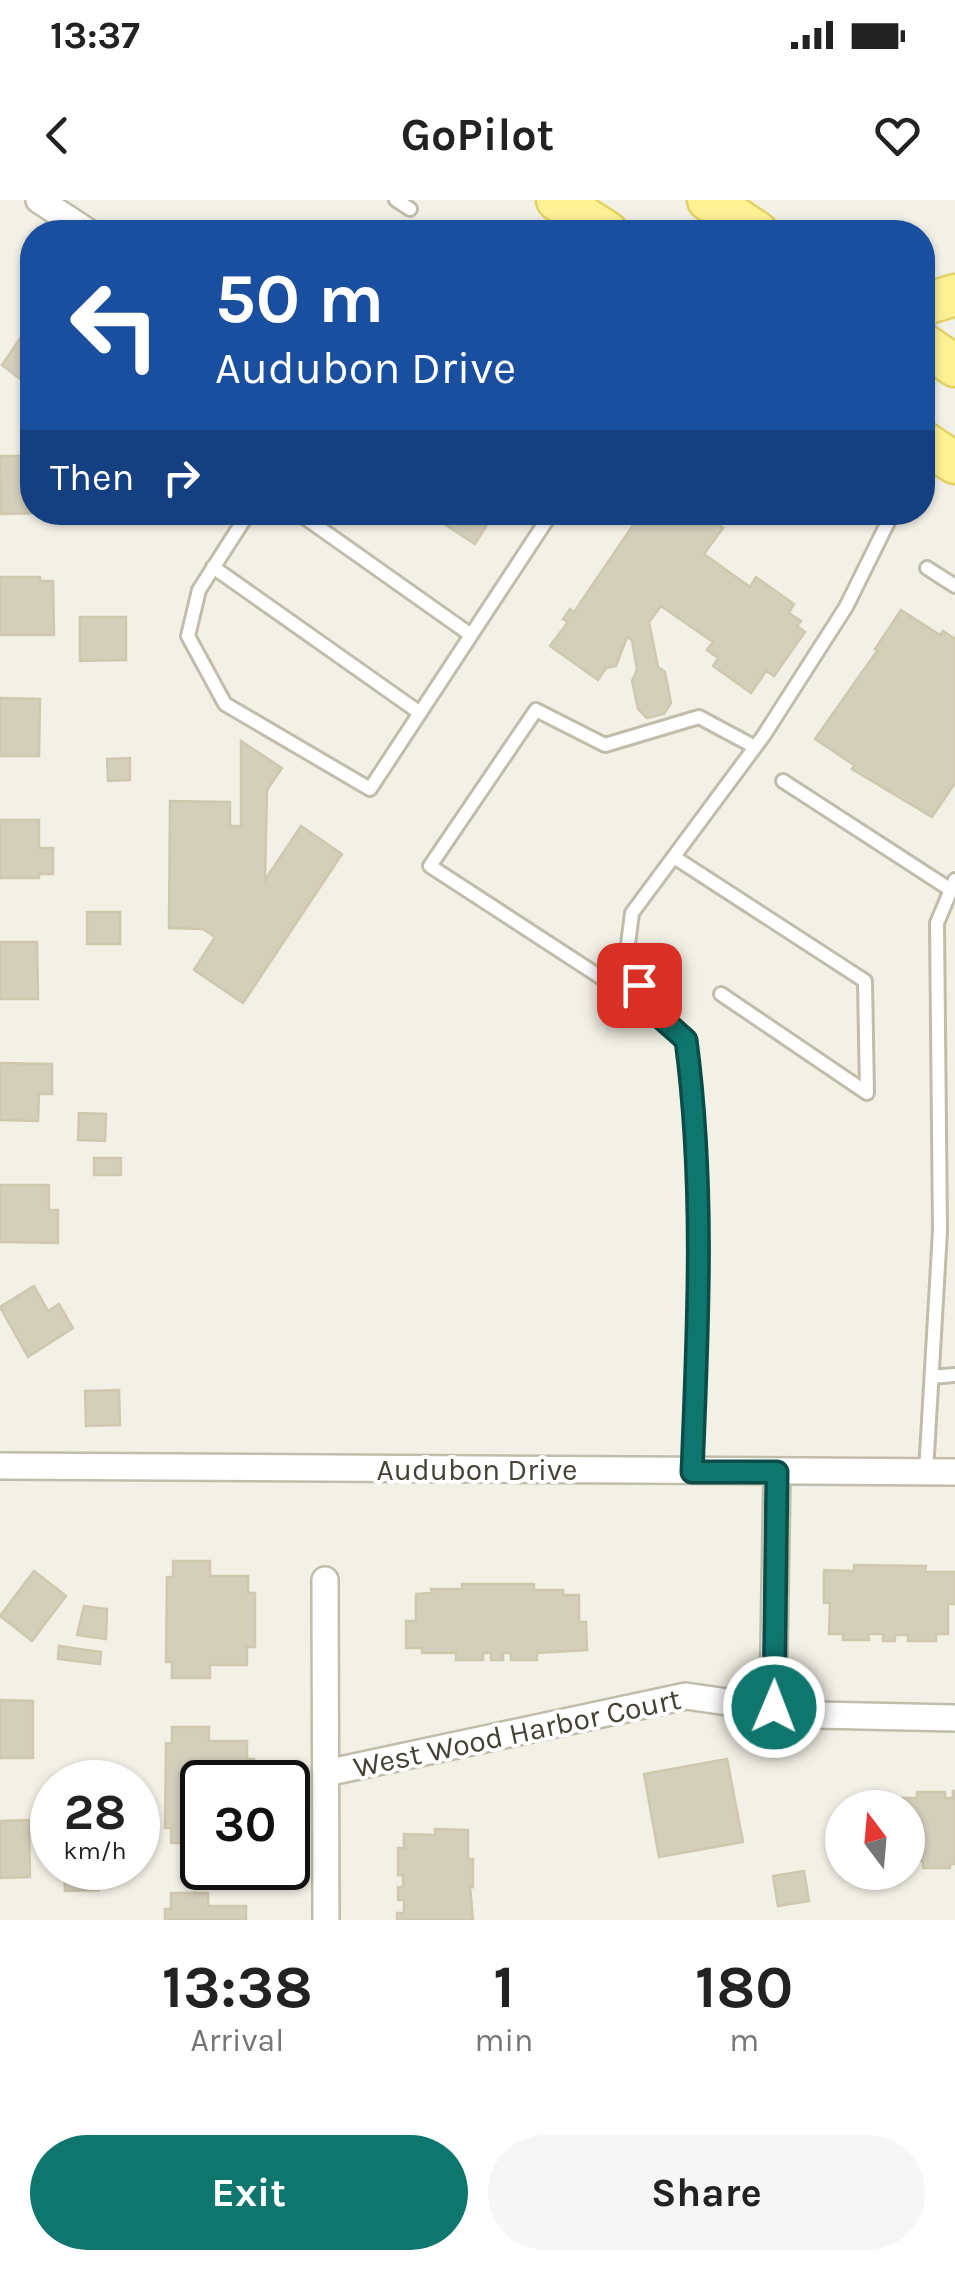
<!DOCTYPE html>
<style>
:root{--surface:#fff;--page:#f6f6f6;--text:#222;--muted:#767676;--accent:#0f766e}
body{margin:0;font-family:Karla,sans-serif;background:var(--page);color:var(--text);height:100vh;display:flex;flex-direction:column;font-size:38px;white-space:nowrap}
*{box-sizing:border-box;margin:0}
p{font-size:32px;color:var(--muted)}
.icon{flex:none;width:55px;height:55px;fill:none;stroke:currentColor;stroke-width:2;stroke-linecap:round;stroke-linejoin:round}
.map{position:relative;height:1720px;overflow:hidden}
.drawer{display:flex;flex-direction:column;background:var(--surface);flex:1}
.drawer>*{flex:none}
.hud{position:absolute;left:20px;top:20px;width:915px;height:305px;border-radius:40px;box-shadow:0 2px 8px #0004;background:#1a4fa0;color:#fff;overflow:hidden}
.needle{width:65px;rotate:344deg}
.controls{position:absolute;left:825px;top:1590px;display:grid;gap:20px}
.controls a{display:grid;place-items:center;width:100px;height:100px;border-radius:50%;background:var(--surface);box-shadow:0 2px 8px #0004;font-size:50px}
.speed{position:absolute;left:30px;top:1560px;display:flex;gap:20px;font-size:50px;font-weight:700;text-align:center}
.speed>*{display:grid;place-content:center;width:130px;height:130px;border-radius:50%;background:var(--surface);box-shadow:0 2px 8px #0004;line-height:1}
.speed small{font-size:25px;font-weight:400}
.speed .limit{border:5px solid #111;border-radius:15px;background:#fff;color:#111}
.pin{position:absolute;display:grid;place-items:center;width:85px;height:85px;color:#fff;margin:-42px;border-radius:20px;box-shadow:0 5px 15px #0006}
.me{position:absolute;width:110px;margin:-55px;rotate:1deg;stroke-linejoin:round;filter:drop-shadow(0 0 8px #0008)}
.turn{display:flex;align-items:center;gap:35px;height:210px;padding:0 30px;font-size:45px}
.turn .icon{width:130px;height:130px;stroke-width:2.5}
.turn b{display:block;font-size:70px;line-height:85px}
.then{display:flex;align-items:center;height:95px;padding:0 30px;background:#0003;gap:20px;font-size:38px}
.eta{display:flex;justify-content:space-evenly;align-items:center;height:170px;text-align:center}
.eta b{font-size:60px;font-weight:700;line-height:70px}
.primary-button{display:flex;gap:20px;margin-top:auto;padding:20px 30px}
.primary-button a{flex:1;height:115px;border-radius:60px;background:var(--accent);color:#fff;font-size:40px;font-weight:700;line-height:115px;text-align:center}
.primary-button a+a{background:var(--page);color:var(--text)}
.status{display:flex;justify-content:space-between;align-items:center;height:70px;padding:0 50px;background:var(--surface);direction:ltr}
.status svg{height:28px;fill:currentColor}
header{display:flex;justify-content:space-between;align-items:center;height:130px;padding:0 30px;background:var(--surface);font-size:45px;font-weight:700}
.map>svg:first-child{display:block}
.building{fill:#d4cfbb;stroke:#cfc8ae;stroke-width:2.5}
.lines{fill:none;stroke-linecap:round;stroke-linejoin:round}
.lane-casing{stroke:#c1bdab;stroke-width:18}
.street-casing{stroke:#c1bdab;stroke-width:30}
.primary-casing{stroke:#e3d164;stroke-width:45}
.lane{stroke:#fff;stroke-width:12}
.street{stroke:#fff;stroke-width:25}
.primary{stroke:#fdf194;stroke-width:40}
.route-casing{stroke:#0a4d48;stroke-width:25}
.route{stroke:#0f766e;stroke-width:18}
.labels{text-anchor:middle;stroke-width:8;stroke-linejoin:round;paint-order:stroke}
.street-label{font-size:30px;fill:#454235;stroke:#fff}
</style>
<div class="status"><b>13:37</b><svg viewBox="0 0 49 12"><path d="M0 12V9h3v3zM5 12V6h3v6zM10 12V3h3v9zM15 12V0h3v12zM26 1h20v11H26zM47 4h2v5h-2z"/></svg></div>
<header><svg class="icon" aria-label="back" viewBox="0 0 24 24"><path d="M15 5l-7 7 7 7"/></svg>GoPilot<svg class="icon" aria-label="heart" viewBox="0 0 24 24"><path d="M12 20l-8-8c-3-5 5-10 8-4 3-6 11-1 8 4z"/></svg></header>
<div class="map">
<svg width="955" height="1720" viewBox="0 0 955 1720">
<rect width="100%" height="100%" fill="#f3f1e6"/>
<path class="building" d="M32,121V188L2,165Z
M0,256H32V312L41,313L1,314Z
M426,312H495L475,344Z
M642,312H723L716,322L723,328L704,354L750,387L756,377L794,404L789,413L801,421L797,426L805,432L774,476L766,471L751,493L713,466L718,458L707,450L713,442L661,406L649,422L658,467L665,472L671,503L664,514L647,518L638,509L632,481L637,470L632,440L627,437L616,466L606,468L598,480L550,446L568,422L563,419L570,409L574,412Z
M0,377H40V381H53L54,435H0Z
M901,410L940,435L943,431L955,439V583L932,617L852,569L854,565L815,539L877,451L875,449Z
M80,417H126V460L80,461Z
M0,498L40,499L39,556H0Z
M241,541L282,568L267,590L265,680L301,626L342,654L243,803L194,770L215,737L203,729L169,728L170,601L230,602V626H241Z
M130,558V580L108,581L107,559Z
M0,620H39V648H53V674H39V678H0Z
M87,712H120V744H87Z
M0,742H37L38,799H0Z
M0,863L52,864V894H39L38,921L0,920Z
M79,913L106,914L105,941L78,940Z
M94,958H121V975H94Z
M0,985H49V1010H58V1043L0,1042Z
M34,1086L48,1111L59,1104L73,1128L28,1157L0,1107Z
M119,1190L120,1225L86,1226L85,1191Z
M173,1361H210V1376H248V1393H255V1447H247V1465H210V1478H172V1462H166L167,1377H173Z
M854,1365L926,1366L925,1372H955V1404H948V1434H936V1441H908V1435H895V1441H883V1434H868L869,1440H843V1434H829L830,1402L824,1403V1370L854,1371Z
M34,1371L66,1396L32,1441L0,1416Z
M462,1384H534V1390H563V1395H579V1422H586L587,1450L537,1453V1460H511V1453H503V1460H491V1453H483V1460H456V1453H422V1448H406V1421H416V1394L432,1393L431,1389H462Z
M84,1406L107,1409L106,1439L77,1435Z
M59,1446L101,1452L100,1464L58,1459Z
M0,1500L33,1501V1558H0Z
M172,1527H209V1541H247V1559H254V1582H202V1643H171V1628H165L166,1543H172Z
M727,1559L743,1642L659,1657L644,1574Z
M953,1591H955V1664H950V1668H923V1661H908V1608H885V1598H917V1592H945V1598H953Z
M29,1620L30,1677L0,1678V1621Z
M435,1629L468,1630V1659H473V1687L470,1686L473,1720H397V1713H404V1700H398V1687H403V1675H398V1648H404V1634L435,1635Z
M64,1668H98L99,1690L65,1691Z
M804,1671L809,1701L778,1706L773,1676Z
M171,1693H208V1706H246V1720H165V1709H171Z"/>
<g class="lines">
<defs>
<path id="lane" d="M396,0L410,9
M249,312L199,390L188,436L225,504L370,589L552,312
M297,312L471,435
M213,367L420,513
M927,368L955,386
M783,581L951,690
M674,657L865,781L867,893L721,794
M648,808L430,666L536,510L605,545L699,517L755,547
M932,1177L955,1175
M693,1272C697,1127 704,983 686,840L652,810L626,760L632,713L764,535L846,407L893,312
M926,1272L940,1031L937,723L955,680"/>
<path id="street" d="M39,0L88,32
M0,1266L955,1272
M325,1380L326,1720
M773,1507L777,1272
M326,1573L686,1496L817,1515L955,1518"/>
<path id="primary" d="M557,0L607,32
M708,0L757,32
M922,105L955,95
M922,143L955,166
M922,241L955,263"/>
</defs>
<use href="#lane" class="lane-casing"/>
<use href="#street" class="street-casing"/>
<use href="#primary" class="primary-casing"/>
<use href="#lane" class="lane"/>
<use href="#street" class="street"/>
<use href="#primary" class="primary"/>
</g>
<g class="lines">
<defs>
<path id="route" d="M639,785L652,810L686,840C705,983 698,1127 692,1272H777L774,1507"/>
</defs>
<use href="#route" class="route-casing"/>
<use href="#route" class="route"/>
</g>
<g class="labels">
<g class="street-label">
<text x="477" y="1280">Audubon Drive</text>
<text transform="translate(517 1533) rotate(-12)" y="10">West Wood Harbor Court</text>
</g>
</g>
</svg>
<div class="controls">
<a><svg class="needle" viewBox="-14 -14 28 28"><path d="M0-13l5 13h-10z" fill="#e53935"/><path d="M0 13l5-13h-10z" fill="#767676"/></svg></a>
</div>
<div class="speed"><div>28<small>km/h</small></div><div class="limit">30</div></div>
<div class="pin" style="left:639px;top:785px;background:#d93025"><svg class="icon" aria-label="arrive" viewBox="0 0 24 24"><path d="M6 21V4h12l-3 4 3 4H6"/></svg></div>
<svg class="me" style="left:774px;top:1507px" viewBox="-20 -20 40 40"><circle r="17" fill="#0f766e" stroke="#fff" stroke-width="3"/><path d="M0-11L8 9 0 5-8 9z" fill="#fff"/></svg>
<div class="hud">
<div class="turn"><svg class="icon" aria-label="left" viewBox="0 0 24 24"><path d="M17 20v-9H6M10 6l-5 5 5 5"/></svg><div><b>50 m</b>Audubon Drive</div></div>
<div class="then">Then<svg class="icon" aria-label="right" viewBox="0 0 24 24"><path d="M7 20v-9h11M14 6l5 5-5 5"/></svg></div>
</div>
</div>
<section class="drawer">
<div class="eta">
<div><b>13:38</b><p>Arrival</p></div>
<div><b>1</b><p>min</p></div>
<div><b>180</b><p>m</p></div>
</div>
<div class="primary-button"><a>Exit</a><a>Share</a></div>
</section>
